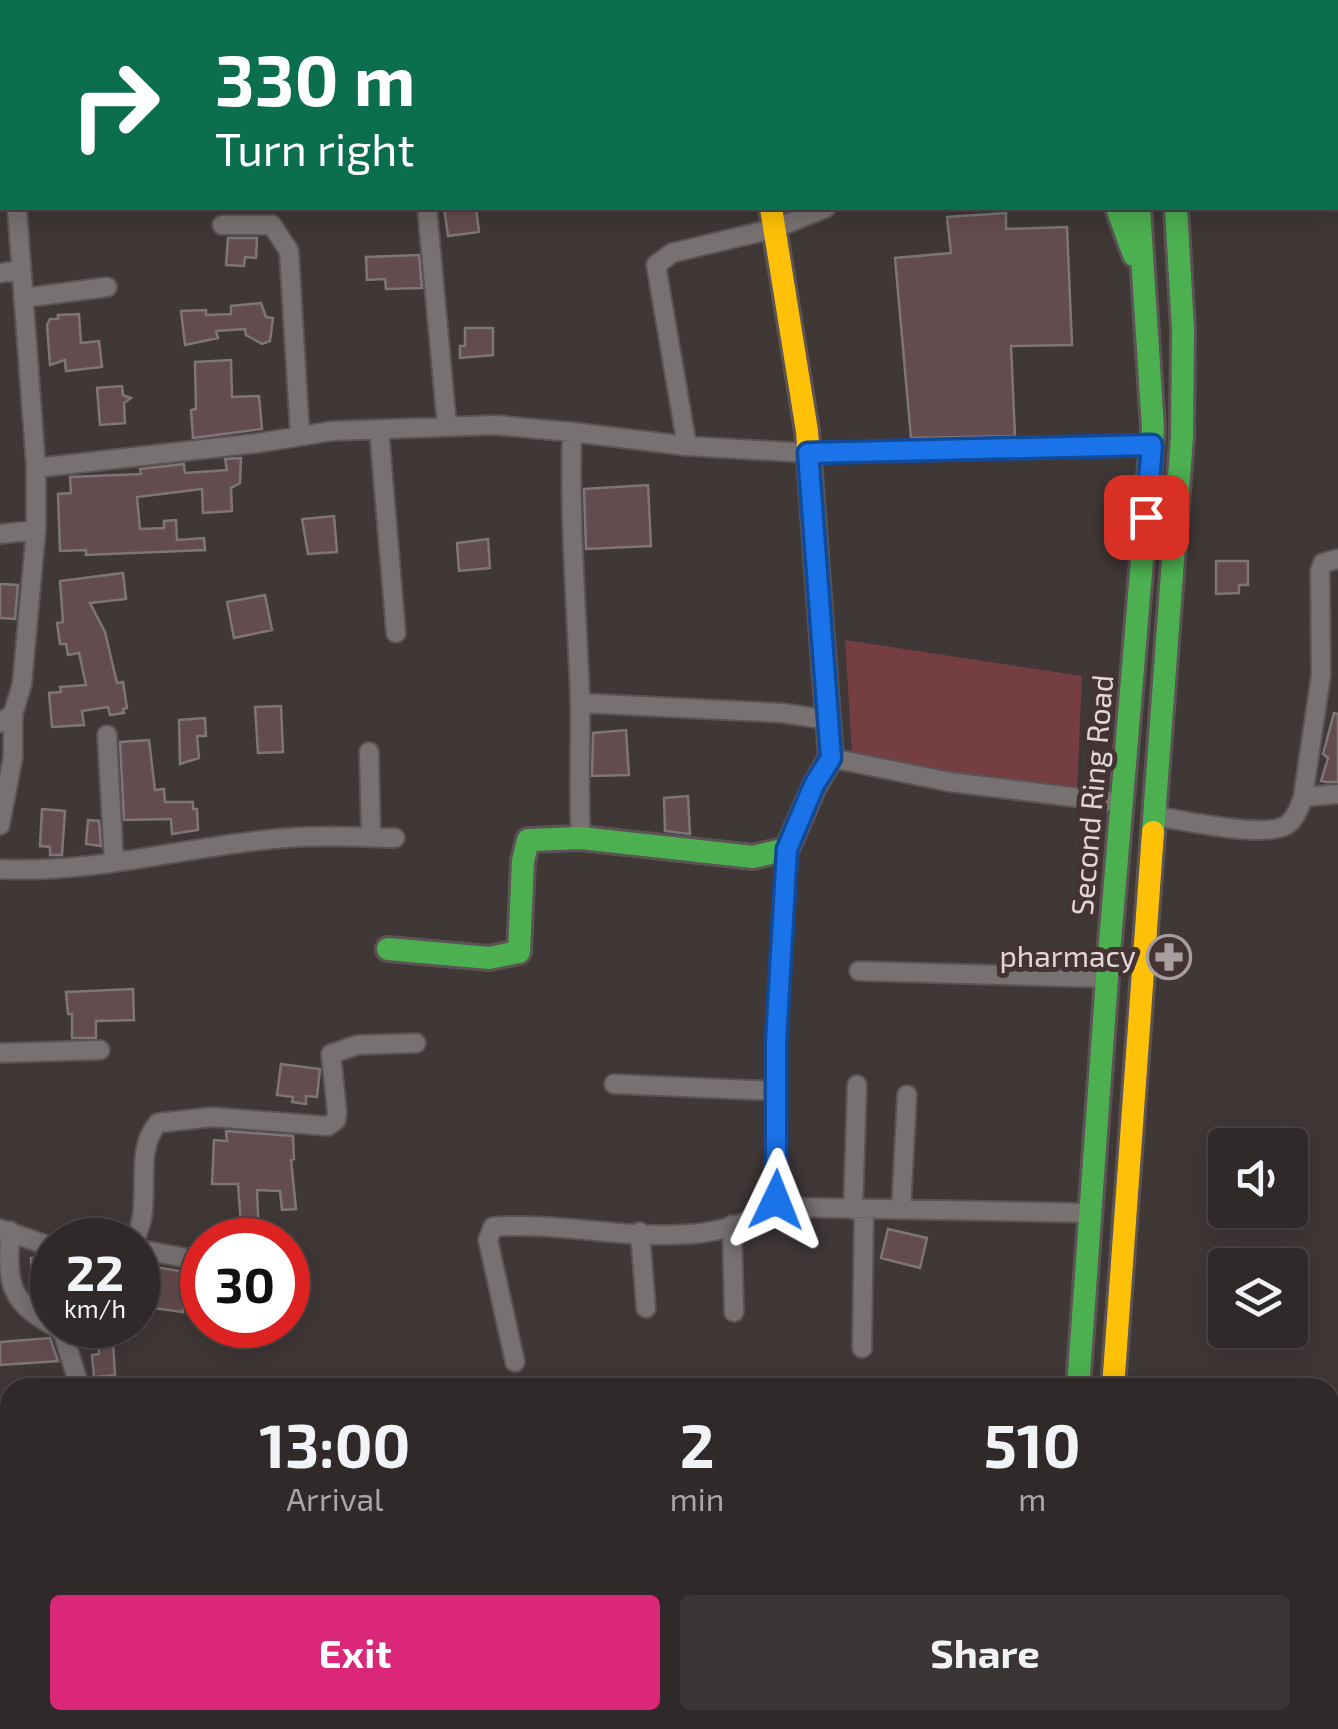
<!DOCTYPE html>
<style>
:root{--surface:#302929;--page:#3c3535;--text:#f1f3f6;--muted:#a8a6a8;--line:#4b4546;--accent:#db2777}
body{margin:0;font-family:"Exo 2",sans-serif;background:var(--page);color:var(--text);height:100vh;display:flex;flex-direction:column;font-size:38px;white-space:nowrap}
*{box-sizing:border-box;margin:0}
p{font-size:32px;color:var(--muted)}
.icon{flex:none;width:55px;height:55px;fill:none;stroke:currentColor;stroke-width:2;stroke-linecap:round;stroke-linejoin:round}
.map{position:relative;flex:1;overflow:hidden}
.sheet{position:absolute;left:0px;top:1378px;width:1340px;height:352px;display:flex;flex-direction:column;background:var(--surface);border-radius:30px 30px 0 0;box-shadow:0 5px 25px #0003,0 0 0 2px var(--line)}
.sheet>*{flex:none}
.hud{position:absolute;left:0px;top:0px;width:1340px;height:210px;box-shadow:0 5px 25px #0003,0 0 0 2px var(--line);background:#0b6e4f;color:#fff;overflow:hidden}
.fabs{position:absolute;left:1208px;top:1128px;display:grid;gap:20px}
.fabs a{display:grid;place-items:center;width:100px;height:100px;border-radius:10px;background:var(--surface);box-shadow:0 5px 25px #0003,0 0 0 2px var(--line);font-size:50px}
.speed{position:absolute;left:30px;top:1218px;display:flex;gap:20px;font-size:50px;font-weight:700;text-align:center}
.speed>*{display:grid;place-content:center;width:130px;height:130px;border-radius:50%;background:var(--surface);box-shadow:0 5px 25px #0003,0 0 0 2px var(--line);line-height:1}
.speed small{font-size:25px;font-weight:400}
.speed .limit{border:15px solid #d22;background:#fff;color:#111}
.pin{position:absolute;display:grid;place-items:center;width:85px;height:85px;color:#fff;margin:-42px;border-radius:20px;box-shadow:0 5px 15px #0006}
.me{position:absolute;width:110px;margin:-55px;rotate:2deg;stroke-linejoin:round;filter:drop-shadow(0 0 8px #0008)}
.turn{display:flex;align-items:center;gap:35px;height:210px;padding:0 50px;font-size:45px}
.turn .icon{width:130px;height:130px;stroke-width:2.5}
.turn b{display:block;font-size:70px;line-height:85px}
.eta{display:flex;justify-content:space-evenly;align-items:center;height:170px;text-align:center}
.eta b{font-size:60px;font-weight:700;line-height:70px}
.action{display:flex;gap:20px;margin-top:auto;padding:20px 50px}
.action a{flex:1;height:115px;border-radius:10px;background:var(--accent);color:#fff;font-size:40px;font-weight:700;line-height:115px;text-align:center}
.action a+a{background:var(--page);color:var(--text)}
.map>svg:first-child{display:block}
.green{fill:#753e42}
.building{fill:#634c4f;stroke:#7e7676;stroke-width:2.5}
.lines{fill:none;stroke-linecap:round;stroke-linejoin:round}
.street-casing{stroke:#5b5354;stroke-width:22}
.fast-casing{stroke:#5b5354;stroke-width:28}
.slow-casing{stroke:#5b5354;stroke-width:28}
.jam-casing{stroke:#5b5354;stroke-width:28}
.street{stroke:#787171;stroke-width:18}
.fast{stroke:#4caf50;stroke-width:22}
.slow{stroke:#ffc107;stroke-width:22}
.jam{stroke:#c62828;stroke-width:22}
.route-casing{stroke:#114b97;stroke-width:25}
.route{stroke:#1a73e8;stroke-width:18}
.labels{text-anchor:middle;stroke-width:10;stroke-linejoin:round;paint-order:stroke}
.street-label{font-size:30px;fill:#e2d6d7;stroke:#433}
.poi-label{font-size:30px;fill:#e2d6d7;stroke:#433;text-anchor:end}
</style>
<div class="map">
<svg width="1338" height="1729" viewBox="0 0 1338 1729">
<rect width="100%" height="100%" fill="#403737"/>
<path class="green" d="M845,640L1082,676L1077,792L858,761L852,753Z"/>
<path class="building" d="M444,208H476L479,232L448,236Z
M1006,213V229L1067,227L1072,345L1011,346L1015,436L911,438L895,258L951,253L947,217Z
M228,238H257L256,258L245,257L244,266L226,265Z
M419,255L422,288L386,289L385,279L367,280L366,257Z
M261,303L266,317L273,318L270,341L262,344L246,335L245,329L216,331L218,338L185,345L181,311L206,310V315L231,314V306Z
M79,314L81,343L99,341L102,367L66,371L65,360L50,365L47,325L50,319H58V315Z
M465,328H493V355L460,358V346H465Z
M231,360L232,397L259,396L262,429L193,438L191,410L196,409L195,362Z
M122,386L123,395L131,398L124,403L125,423L100,425L97,388Z
M241,458L240,483L231,488L232,511L203,513L202,489L137,497L140,529L164,528V521L176,520L177,540L204,538L205,550L86,555V550L60,551L58,494L71,493L70,477L141,474L140,469L184,464L185,473L227,470L225,459Z
M648,485L651,546L586,549L584,489Z
M334,516L337,552L308,554L302,519Z
M488,539L490,568L459,571L457,543Z
M1216,561H1248V585H1239V593L1216,594Z
M123,573L126,599L90,603L105,632L117,683L123,682L127,708L123,709L124,713L110,715L108,707L82,711L84,725L52,727L49,693L61,692L60,687L86,685L79,653L68,655L66,644H60L57,623L63,622L60,581Z
M0,584L18,585L15,619L0,618Z
M265,595L272,630L234,638L227,602Z
M281,706L283,752L258,753L255,707Z
M1334,713L1338,714V782H1326L1321,781L1328,758L1323,754Z
M205,718L206,736H197L199,758L180,764L179,720Z
M626,730L629,775L592,776L593,733Z
M149,740L155,790L164,789L165,802H193V809H197L198,830L172,834L171,819L124,820L120,742Z
M688,796L690,834L665,831L664,798Z
M42,809L65,811L62,855H50V847L40,846Z
M88,820L99,821L101,846L86,844Z
M133,989L134,1020L96,1021V1038H72V1014H68L66,992Z
M281,1064L320,1069L317,1097L306,1096V1104L292,1102L293,1097L277,1095Z
M226,1131L293,1136L294,1159L291,1160L296,1209L282,1210L280,1191L257,1190L259,1236L256,1240H242L238,1184H212L214,1140L227,1141Z
M888,1229L927,1238L920,1268L881,1258Z
M31,1258L52,1259V1289L32,1290Z
M138,1264L180,1271L185,1285L183,1312L138,1306Z
M98,1325H112L115,1375L94,1377L92,1355L99,1354Z
M50,1338L58,1361L0,1365V1342Z"/>
<g class="lines">
<defs>
<path id="street" d="M298,0V2
M17,208L36,468
M427,208L447,426
M222,225H272L289,251L300,436
M0,273L21,270
M23,298L107,287
M379,429L396,633
M572,432L687,446L808,453L1152,445
M687,446L656,265L672,253L776,228L826,208
M36,530V468L258,443L332,431L495,425L572,432C569,522 577,611 580,700C581,747 578,792 581,838
M0,534L36,530L22,684L13,714L0,723
M580,703L782,713L830,720
M107,735L114,862
M369,752L371,837
M831,758L950,782L1122,803
M1303,797L1338,794
M1155,816C1182,820 1268,840 1288,824C1296,818 1300,806 1303,797L1321,675L1320,571L1323,563L1338,559
M0,825L13,757V714
M0,869C97,874 190,845 286,838C322,835 359,837 395,838
M859,971L1107,978
M0,1053L100,1050
M614,1084L777,1091
M775,1207L1091,1213
M853,1210L857,1085
M901,1210L907,1095
M732,1225L734,1312
M0,1229L52,1247
M10,1231C8,1279 6,1300 52,1325
M640,1232L646,1308
M134,1240C155,1205 131,1154 158,1123L212,1117L328,1126L336,1120L337,1112L331,1054L357,1045L416,1043
M138,1249L202,1261
M53,1325L63,1333L80,1388
M862,1348L864,1211
M515,1362L488,1240L493,1227C585,1219 692,1261 775,1207L776,1042L787,849
M1330,1462L1338,1463
M0,1583L10,1580
M1330,1697L1338,1696
M183,1720L186,1729
M351,1720L353,1729
M503,1720V1729
M562,1720L563,1729
M672,1720L673,1729
M378,1729L432,1720"/>
<path id="fast" d="M1140,0L1141,2
M1117,208L1134,255
M1153,832L1182,437L1183,329L1176,208
M388,949L489,958L519,952L523,861L528,840L581,838L753,857L787,849L815,785L831,758L821,625
M1078,1388L1107,978L1153,429L1139,208
M1049,1729L1050,1720
M1087,1729L1088,1720"/>
<path id="slow" d="M0,79L2,78
M771,208L807,431L821,625
M1113,1388L1153,832"/>
<path id="jam" d="M1111,0V2"/>
</defs>
<use href="#street" class="street-casing"/>
<use href="#fast" class="fast-casing"/>
<use href="#slow" class="slow-casing"/>
<use href="#jam" class="jam-casing"/>
<use href="#street" class="street"/>
<use href="#fast" class="fast"/>
<use href="#slow" class="slow"/>
<use href="#jam" class="jam"/>
</g>
<g class="lines">
<defs>
<path id="route" d="M776,1200V1042L787,849L814,785L831,758L808,453L1152,445L1146,517"/>
</defs>
<use href="#route" class="route-casing"/>
<use href="#route" class="route"/>
</g>
<defs>
<symbol id="pharmacy-ring" viewBox="-11 -11 22 22"><circle r="9.5" fill="#433" stroke="#a99e9f" stroke-width="1.5"/><path d="M-2-6h4v4h4v4h-4v4h-4v-4h-4v-4h4Z" fill="#a99e9f"/></symbol>
</defs>
<g fill-rule="evenodd">
<use href="#pharmacy-ring" x="1144" y="932" width="50" height="50"/>
</g>
<g class="labels">
<g class="street-label">
<text transform="translate(1093 795) rotate(-85)" y="10">Second Ring Road</text>
</g>
<g class="poi-label">
<text x="1136" y="967">pharmacy</text>
</g>
</g>
</svg>
<div class="fabs">
<a><svg class="icon" aria-label="sound" viewBox="0 0 24 24"><path d="M4 9h4l5-4v14l-5-4H4zM17 9q2 3 0 6"/></svg></a>
<a><svg class="icon" aria-label="layers" viewBox="0 0 24 24"><path d="M12 4l9 5-9 5-9-5zM3 14l9 5 9-5"/></svg></a>
</div>
<div class="speed"><div>22<small>km/h</small></div><div class="limit">30</div></div>
<div class="pin" style="left:1146px;top:517px;background:#d93025"><svg class="icon" aria-label="arrive" viewBox="0 0 24 24"><path d="M6 21V4h12l-3 4 3 4H6"/></svg></div>
<svg class="me" style="left:776px;top:1200px" viewBox="-20 -20 40 40"><path d="M0-17L14 15 0 8-14 15z" fill="#1a73e8" stroke="#fff" stroke-width="4"/></svg>
<div class="hud">
<div class="turn"><svg class="icon" aria-label="right" viewBox="0 0 24 24"><path d="M7 20v-9h11M14 6l5 5-5 5"/></svg><div><b>330 m</b>Turn right</div></div>
</div>
<section class="sheet">
<div class="eta">
<div><b>13:00</b><p>Arrival</p></div>
<div><b>2</b><p>min</p></div>
<div><b>510</b><p>m</p></div>
</div>
<div class="action"><a>Exit</a><a>Share</a></div>
</section>
</div>
